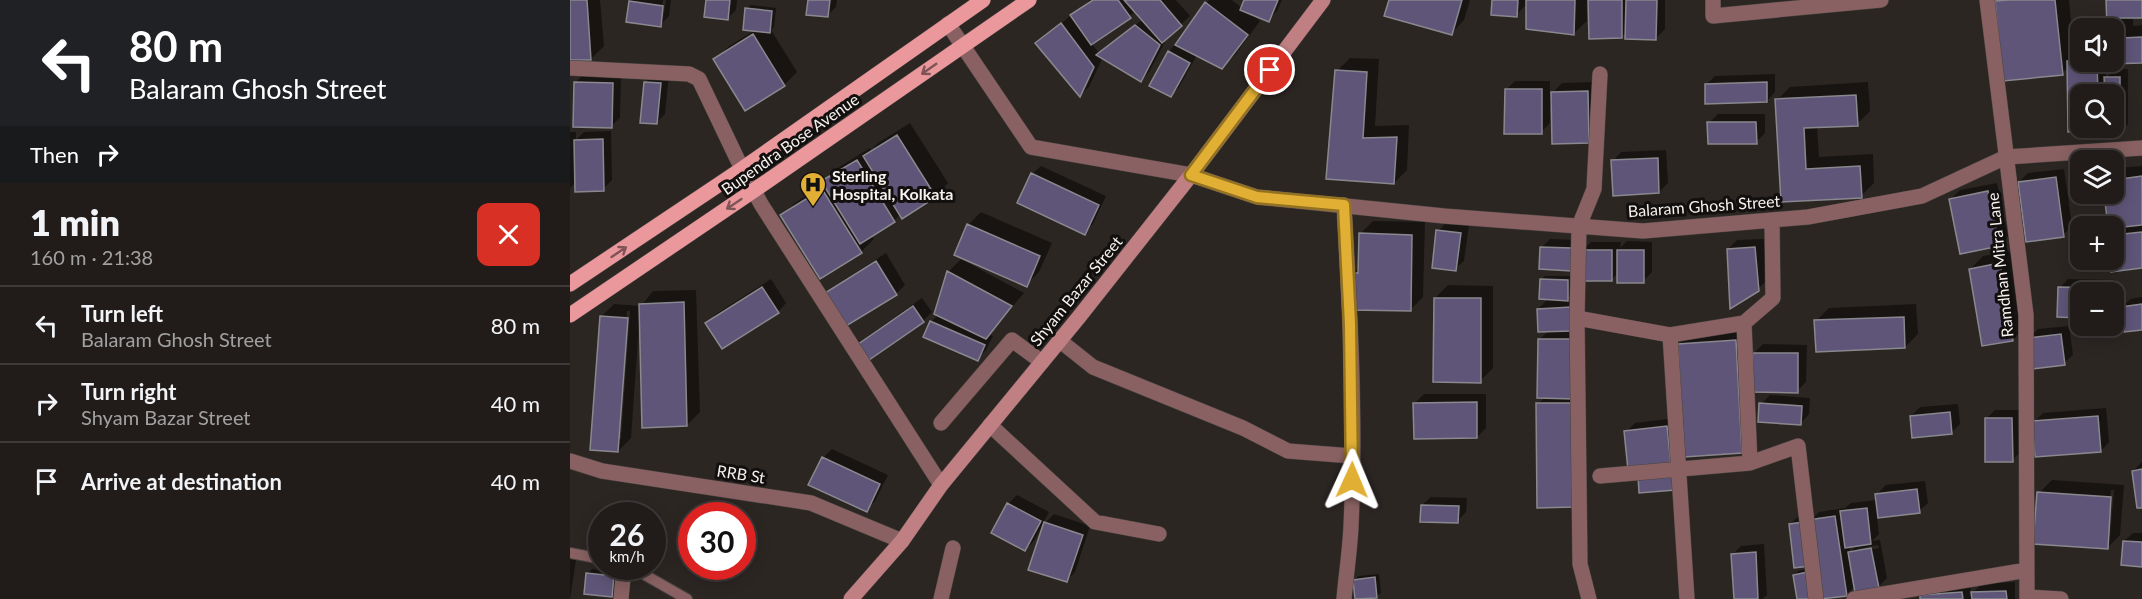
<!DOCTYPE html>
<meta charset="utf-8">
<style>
:root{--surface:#211c1a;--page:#292523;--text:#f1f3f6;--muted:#a2a1a2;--line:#3e3a39}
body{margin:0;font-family:Lato,sans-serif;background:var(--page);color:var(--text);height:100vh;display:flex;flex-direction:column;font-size:22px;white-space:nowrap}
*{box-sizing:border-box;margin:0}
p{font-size:20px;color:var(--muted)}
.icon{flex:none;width:33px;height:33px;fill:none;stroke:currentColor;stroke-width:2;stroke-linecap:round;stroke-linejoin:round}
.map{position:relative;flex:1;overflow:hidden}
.drawer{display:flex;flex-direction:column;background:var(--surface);width:570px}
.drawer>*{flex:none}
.banner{background:#202124;color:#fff;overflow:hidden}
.buttons{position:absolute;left:1500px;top:18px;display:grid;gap:12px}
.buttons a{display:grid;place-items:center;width:54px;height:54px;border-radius:12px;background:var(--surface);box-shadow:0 3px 15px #0003,0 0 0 2px var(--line);font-size:30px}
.speed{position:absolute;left:18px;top:502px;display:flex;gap:12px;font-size:30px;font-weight:700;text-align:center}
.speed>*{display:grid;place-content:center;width:78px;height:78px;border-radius:50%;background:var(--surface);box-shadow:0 3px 15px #0003,0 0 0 2px var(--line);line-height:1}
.speed small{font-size:15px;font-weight:400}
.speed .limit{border:9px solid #d22;background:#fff;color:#111}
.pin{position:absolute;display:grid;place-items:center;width:51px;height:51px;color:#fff;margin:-26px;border:3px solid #fff;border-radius:50%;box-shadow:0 2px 6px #0007}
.me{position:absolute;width:66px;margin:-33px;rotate:1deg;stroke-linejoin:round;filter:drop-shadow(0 0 4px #0008)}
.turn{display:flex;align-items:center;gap:21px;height:126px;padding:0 30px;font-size:27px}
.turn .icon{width:78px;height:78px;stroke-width:2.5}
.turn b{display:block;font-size:42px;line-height:51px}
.then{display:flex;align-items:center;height:57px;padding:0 30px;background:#0003;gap:12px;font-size:22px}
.round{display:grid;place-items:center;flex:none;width:63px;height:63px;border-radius:12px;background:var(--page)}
.overview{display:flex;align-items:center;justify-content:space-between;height:102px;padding:0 30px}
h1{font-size:36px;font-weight:800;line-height:45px}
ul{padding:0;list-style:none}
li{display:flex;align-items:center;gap:18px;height:78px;padding:0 30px;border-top:2px solid var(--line)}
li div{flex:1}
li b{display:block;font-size:22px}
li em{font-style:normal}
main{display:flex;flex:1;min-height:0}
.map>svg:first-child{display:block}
.shadow{fill:#0007;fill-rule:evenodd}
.building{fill:#5e5578;stroke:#89888f;stroke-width:1.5}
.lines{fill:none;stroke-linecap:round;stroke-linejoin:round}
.lane-casing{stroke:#484340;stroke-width:12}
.street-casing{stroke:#484340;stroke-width:16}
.secondary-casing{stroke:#484340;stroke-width:16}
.primary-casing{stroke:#484340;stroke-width:16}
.lane{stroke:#896162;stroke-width:10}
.street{stroke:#896162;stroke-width:15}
.secondary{stroke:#c08083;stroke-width:15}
.primary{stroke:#eb989d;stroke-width:15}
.oneway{stroke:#7e5456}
.route-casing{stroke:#927222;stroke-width:15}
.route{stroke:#e1af34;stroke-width:10}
.labels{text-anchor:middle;stroke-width:6;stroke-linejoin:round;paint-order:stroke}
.street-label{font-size:16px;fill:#f7f2f0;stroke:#12100e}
.poi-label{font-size:16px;font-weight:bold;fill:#f7f2f0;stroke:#12100e;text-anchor:start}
</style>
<main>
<section class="drawer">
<div class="banner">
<div class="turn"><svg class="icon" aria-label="left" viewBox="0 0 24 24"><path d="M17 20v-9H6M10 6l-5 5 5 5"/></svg><div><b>80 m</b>Balaram Ghosh Street</div></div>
<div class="then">Then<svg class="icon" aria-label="right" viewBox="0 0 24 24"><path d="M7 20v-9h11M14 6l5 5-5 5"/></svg></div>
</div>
<div class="overview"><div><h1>1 min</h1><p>160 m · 21:38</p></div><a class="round" style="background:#d93025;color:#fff"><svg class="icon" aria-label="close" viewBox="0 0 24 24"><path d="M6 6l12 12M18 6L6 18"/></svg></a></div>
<ul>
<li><svg class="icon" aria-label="left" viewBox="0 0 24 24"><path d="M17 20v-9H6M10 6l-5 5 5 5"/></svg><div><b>Turn left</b><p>Balaram Ghosh Street</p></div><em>80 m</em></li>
<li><svg class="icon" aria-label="right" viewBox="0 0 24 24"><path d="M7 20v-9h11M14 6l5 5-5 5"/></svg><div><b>Turn right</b><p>Shyam Bazar Street</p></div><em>40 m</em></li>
<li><svg class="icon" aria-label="arrive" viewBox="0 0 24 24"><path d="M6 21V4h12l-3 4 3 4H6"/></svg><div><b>Arrive at destination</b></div><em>40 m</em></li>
</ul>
</section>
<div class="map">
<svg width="1572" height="599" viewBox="0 0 1572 599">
<rect width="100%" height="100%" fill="#2c2623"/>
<path class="shadow" d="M0,0H30L34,46L21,59L0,58Z
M62,0H93L90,18H93L96,0H101L99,16L90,25L60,2Z
M137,0H167L166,10L157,19Z
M239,0H267L266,7L258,15Z
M520,0H606L620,16L598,36L579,72L571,80L533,57L519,87L510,95L467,43ZM566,11L573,19L530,54L521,43Z
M639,0H662L672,8L675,0H712L707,11L698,20L680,13L690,21L665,55L652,67L627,55L609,87L600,95L599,52Z
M821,0H900L894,20L882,33Z
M923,0H1095V29L1086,38L1057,31L1051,37L1020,1H1017V21L1004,33L957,4L946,15Z
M1429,0H1499L1504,55L1510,52V62H1535L1536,78L1545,69H1558V124L1550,133H1536V128H1544V94H1510V128H1530L1527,130L1499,131L1498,67L1492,74L1427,2Z
M1538,0H1572V16H1563V26L1572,25V61L1539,62H1544V28H1538Z
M181,5L206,8L204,27L201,30L227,72L214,85L176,109L145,60L158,47L185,30L176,9Z
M780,58L809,59L805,126L839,125L837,170L824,183L758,178L767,71Z
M84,73L99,74L95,114L86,123L76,82Z
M14,74L51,75L50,118L41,126L5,83Z
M1205,74V92L1197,101L1136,85L1145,76Z
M945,81H980V95L992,83L1026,82L1027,133L1019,142L983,107H980V123L971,132L936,90Z
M1298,82L1300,111L1287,124L1247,126L1249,157L1303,154L1304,183L1291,196L1213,201L1207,100L1220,87Z
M1148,114H1195V133L1186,142L1139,123Z
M340,123L378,183L365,196L331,214L324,221L301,235L304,239L291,252L212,215L225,203L255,184L253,182L266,169L300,148L301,150L308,143Z
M41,131L42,180L33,189L6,182L0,188V132H6V140L14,132Z
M1096,150L1098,183L1089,192L1043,161L1051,152Z
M471,166L536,196L523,224L514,233L462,174Z
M1572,166V266L1542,270L1541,260H1544V231L1549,226H1540L1536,194H1544V172L1547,168Z
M1494,169L1502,226L1493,235L1449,182L1458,173Z
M1427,183L1438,236L1429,245L1381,199L1390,190Z
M411,212L482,243L469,272L456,285L398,225Z
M803,221L855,222L853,297L840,310L783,273L790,267V234Z
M877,222L899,225L894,261L885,269L868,231Z
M980,239L1010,240L1009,254L1021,242H1051L1050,248L1057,241L1082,242V272L1073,281L1048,273L1041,280L971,248Z
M1194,239L1197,280L1188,289L1158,249L1167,240Z
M1442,251L1455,327L1442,340L1400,269L1413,256Z
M316,253L335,285L326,294L257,293L266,285Z
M391,259L454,293L419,334L423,336L416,350L407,359L361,322L369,314L378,272Z
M975,276H1002L1001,295L996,300L1010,299V320L1000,331H1013L1015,493L968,404L975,397L969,340L979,330L968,309L979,298L971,280Z
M201,279L216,303L208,312L137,323L146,314Z
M1498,279L1546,280L1545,308L1544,310V292H1510V316L1489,315L1490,288Z
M878,285L923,286V368L910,381L865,298Z
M126,290L130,412L117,425L71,325H69L61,438L48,451L31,317L44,304L71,306L83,291ZM57,311H60L51,439H48Z
M1572,297V328L1552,307L1561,299Z
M352,298L362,312L353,321L299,358L289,345L298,336Z
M1346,304L1348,334L1335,347L1246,321L1259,308Z
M1499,326L1503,355L1494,363L1459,338L1468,329Z
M1178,328L1181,382L1184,353L1193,344L1237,345L1236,382L1227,391L1182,390L1185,439L1172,452L1109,344L1122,331Z
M854,394H916V428L907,437L845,403Z
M1200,395L1240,398L1239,414L1231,423L1191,404Z
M1388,404L1390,424L1381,433L1341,416L1350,407Z
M1536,408L1539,442L1531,451L1464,422L1473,413Z
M1425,410H1451V452L1442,460L1416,419Z
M1106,418L1113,479L1069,476L1056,432L1065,423Z
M262,449L318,475L305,501L296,510L253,458Z
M1572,462V506L1563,471Z
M1482,480L1554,485L1550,535L1537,548L1469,493ZM1541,490H1544L1540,536H1537Z
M1355,481L1358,503L1349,511L1307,516L1309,534L1302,541L1310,540L1317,578L1308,587L1285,586L1276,595L1220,524L1229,516L1243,518L1249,512L1275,508L1281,503L1307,500V494L1316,485ZM1287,545L1280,552L1279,546ZM1308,545L1309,548L1287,552V549Z
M447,495L479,512L464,541L455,550L438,504Z
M861,497L897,498L896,512L887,521L852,505Z
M484,514L520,526L505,572L496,581L475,523Z
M1563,533H1572V565L1554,541Z
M1194,544L1197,595L1192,599H1165L1162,555L1171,546Z
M0,559L6,560L0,599Z
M1242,568L1229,599L1224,575L1228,571Z
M22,569L48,572L45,591L41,595L18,573Z
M809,574L811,593L806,597L784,581L788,576Z
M1445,582V599H1352V595L1401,584V594L1412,584Z"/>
<path class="building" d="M0,0H17L21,60H0Z
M136,0H160L158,20L134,17Z
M238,0H260L258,17L236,15Z
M523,0H548L561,18L521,45L500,15Z
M554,0H590L612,26L592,43Z
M674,0H708L699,22L670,10Z
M819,0H892L882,35L814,16Z
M922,0H948L947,17L921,15Z
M956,0H1005L1004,35L956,29Z
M1018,0H1052V38L1019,39Z
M1056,0H1087L1086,40L1055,39Z
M1439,0H1485L1493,75L1433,81L1425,1Z
M1536,0H1572V18H1550L1551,38L1572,37V63L1538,64V62H1544V28H1537Z
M59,1L93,6L91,27L56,22Z
M635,2L678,35L652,69L605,45Z
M175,8L202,11L200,33L173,30Z
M491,23L524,67L510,97L465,43Z
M565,25L590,45L571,82L526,55Z
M183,34L215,86L175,111L143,59Z
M598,51L620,63L601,97L579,86Z
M1497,61L1527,62L1528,94H1510V128H1528V132H1498Z
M765,70L797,72L793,138L827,137L824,184L756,179Z
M1534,77H1550V134H1535V128H1544V94H1535Z
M4,82L43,83L42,128L3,127Z
M74,82L91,83L87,124L70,123Z
M1197,82V102L1135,104V84Z
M935,89H972V134H934Z
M1018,91L1019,143L982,144L981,92Z
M1286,95L1288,126L1234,128L1236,169L1290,166L1292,198L1211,202L1205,99Z
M1137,122H1186L1187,144H1138Z
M327,135L366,197L332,219L293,156Z
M33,139L34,191L5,192L4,140Z
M1088,158L1089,193L1043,196L1041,160Z
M287,160L325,222L290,244L251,181Z
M461,173L529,205L515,235L447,203Z
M1572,176V225L1544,228L1538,226L1534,194H1544V180Z
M1486,177L1494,237L1456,242L1448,182Z
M252,189L292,253L250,279L210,215Z
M1418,191L1430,246L1390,254L1379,199Z
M397,224L470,256L457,287L384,255Z
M866,230L891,233L886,271L862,268Z
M1572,232V268L1541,272L1539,260H1544V235Z
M789,233L842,235L841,311L781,310L782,273H788Z
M970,247L1002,248L1001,271L969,269Z
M1185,247L1189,291L1160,309L1157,249Z
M1010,250H1042V281H1010Z
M1047,250H1074V283H1047Z
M306,261L327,295L276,326L255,293Z
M1430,263L1443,341L1412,346L1399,269Z
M377,271L442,306L416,339L364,314Z
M970,279L998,280V301L969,299Z
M192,287L209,313L152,349L135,323Z
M1488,287L1537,288V292H1510V318L1487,317Z
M864,298H911V383L863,382Z
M114,302L117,426L72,428L69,304Z
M1572,304V330L1554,332L1551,307Z
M343,306L354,322L299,360L287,345Z
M1001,307L1002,331L968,332L967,309Z
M30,316L58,318L48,452L20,450Z
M1334,317L1335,348L1246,352L1244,320Z
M360,321L415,345L408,361L353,337Z
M1491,334L1495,365L1462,369L1458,338Z
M968,339H1005L1004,399L967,398Z
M1166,340L1172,453L1114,457L1108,344Z
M1183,353H1228V393L1182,392Z
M907,402V438L844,439L843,403Z
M966,403H1003V507L967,508Z
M1189,403L1232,406L1231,425L1188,422Z
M1380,412L1382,434L1342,438L1340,416Z
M1528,416L1531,452L1465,457L1462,421Z
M1415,418H1442L1443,462H1415Z
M1097,426L1101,465L1058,470L1054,431Z
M252,457L310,484L297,512L238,485Z
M1572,469V508H1567L1562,471Z
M1103,472L1105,490L1069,493L1068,475Z
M1347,489L1350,513L1308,518L1305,494Z
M1467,492L1541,497L1538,549L1463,544Z
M437,503L471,521L455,551L421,533Z
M851,505L889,506L888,523L850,522Z
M1297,508L1301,544L1275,548L1270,511Z
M1265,516L1277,596L1250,599L1238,520Z
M474,522L513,535L497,582L458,570Z
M1234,522L1240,566L1224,568L1219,524Z
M1553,541L1572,542V567L1551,565Z
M1301,548L1309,588L1285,593L1278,552Z
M1186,552L1188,599H1164L1161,554Z
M1238,572L1244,599H1227L1223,575Z
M16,573L44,576L42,597L14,594Z
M805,577L807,598L785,599L783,580Z
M1436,591L1437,599H1402L1401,592Z
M1392,592L1393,599H1350V595Z"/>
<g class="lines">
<defs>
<path id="lane" d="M0,553L32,559
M61,567L117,599"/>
<path id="street" d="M1143,0V16L1311,0
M1417,0L1456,315L1457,599
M378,24L461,147L621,175L687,197L874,216L1073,231L1238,217L1352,196L1436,157L1572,148
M0,68L119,74L129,79L172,169L191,204L371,485
M1030,74L1024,189L1009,226L1007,318L1100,335L1174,323
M1202,220L1203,298L1174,323L1180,463L1228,446L1246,599
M1007,318L1010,564L1019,599
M1100,335L1117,599
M489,340L523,367L673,428L718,451L782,456
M371,423L442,340L472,362
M420,425L525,522L589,534
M0,461L32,471L241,503L332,541
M1030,476L1180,463
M1457,597L1491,599
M51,599L54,567
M371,599L383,548
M774,599C776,575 780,550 781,526C786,419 780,312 774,205
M1284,599L1457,570"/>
<path id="secondary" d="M281,599L332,541L371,485L509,317L621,175L753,0"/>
<path id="primary" d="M0,284L172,169L413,0
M0,315L183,191L459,0"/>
</defs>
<use href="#lane" class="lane-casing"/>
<use href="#street" class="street-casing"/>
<use href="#secondary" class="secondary-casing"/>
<use href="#primary" class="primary-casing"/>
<use href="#lane" class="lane"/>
<use href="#street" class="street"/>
<use href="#secondary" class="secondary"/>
<use href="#primary" class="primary"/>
</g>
<defs><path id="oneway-shaft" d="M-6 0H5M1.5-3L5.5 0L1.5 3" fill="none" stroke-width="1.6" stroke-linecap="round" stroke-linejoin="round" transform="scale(1.5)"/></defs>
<g class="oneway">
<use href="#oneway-shaft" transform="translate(359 69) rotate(145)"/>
<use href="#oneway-shaft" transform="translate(164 204) rotate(146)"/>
<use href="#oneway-shaft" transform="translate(49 252) rotate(-34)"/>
</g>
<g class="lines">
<defs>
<path id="route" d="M700,70L621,175L687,197L774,205L780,324L782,480"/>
</defs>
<use href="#route" class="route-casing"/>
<use href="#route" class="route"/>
</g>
<defs>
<symbol id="hospital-pin" viewBox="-11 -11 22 30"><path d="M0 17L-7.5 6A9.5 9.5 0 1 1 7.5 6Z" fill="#e1af34" stroke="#12100e"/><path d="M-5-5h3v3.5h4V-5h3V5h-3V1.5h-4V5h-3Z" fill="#111"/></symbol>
</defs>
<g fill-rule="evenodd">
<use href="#hospital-pin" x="228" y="170" width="30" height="40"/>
</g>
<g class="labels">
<g class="street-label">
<text transform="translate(220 144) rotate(-35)" y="6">Bupendra Bose Avenue</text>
<text transform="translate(1134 206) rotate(-4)" y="6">Balaram Ghosh Street</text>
<text transform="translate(1430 265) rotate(-96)" y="6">Ramdhan Mitra Lane</text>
<text transform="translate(506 291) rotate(-51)" y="6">Shyam Bazar Street</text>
<text transform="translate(171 474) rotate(9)" y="6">RRB St</text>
</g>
<g class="poi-label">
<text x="262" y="182">Sterling<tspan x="262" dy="18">Hospital, Kolkata</tspan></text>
</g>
</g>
</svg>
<div class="buttons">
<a><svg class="icon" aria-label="sound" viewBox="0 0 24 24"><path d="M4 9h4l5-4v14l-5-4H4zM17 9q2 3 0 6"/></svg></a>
<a><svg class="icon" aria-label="search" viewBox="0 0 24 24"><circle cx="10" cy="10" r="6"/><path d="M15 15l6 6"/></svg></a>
<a><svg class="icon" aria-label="layers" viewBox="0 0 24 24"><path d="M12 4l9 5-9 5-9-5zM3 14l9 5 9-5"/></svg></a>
<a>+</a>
<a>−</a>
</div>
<div class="speed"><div>26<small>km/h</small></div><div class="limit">30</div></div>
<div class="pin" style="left:700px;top:70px;background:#d93025"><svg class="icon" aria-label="arrive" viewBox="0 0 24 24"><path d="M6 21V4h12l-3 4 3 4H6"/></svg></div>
<svg class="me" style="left:782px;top:480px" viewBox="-20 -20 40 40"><path d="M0-17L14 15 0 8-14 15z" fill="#e1af34" stroke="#fff" stroke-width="4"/></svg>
</div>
</main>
